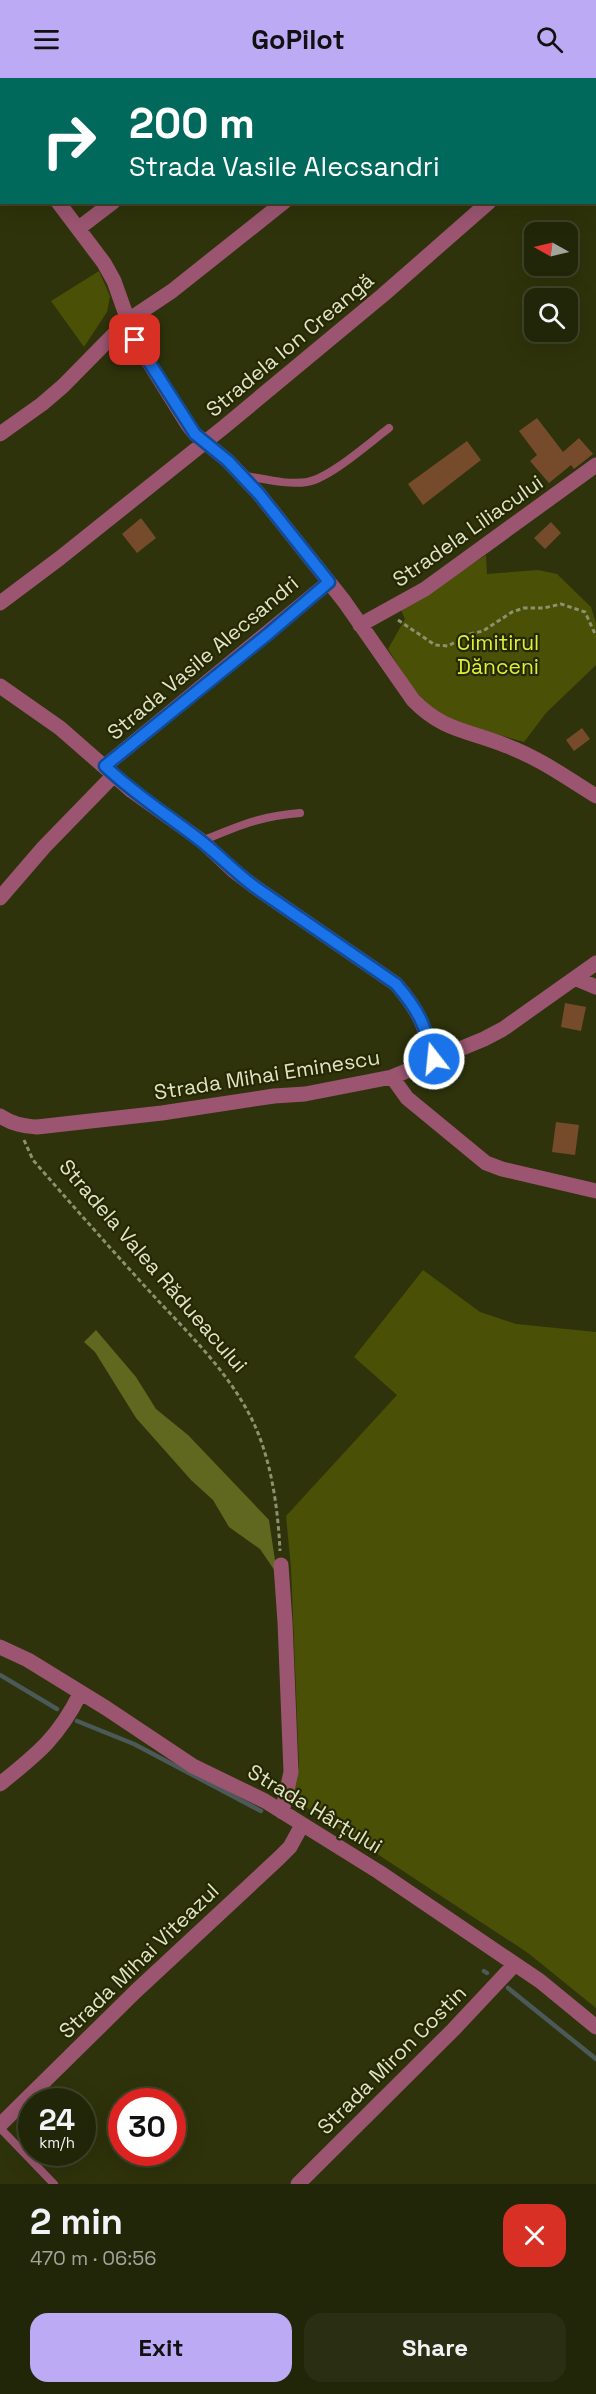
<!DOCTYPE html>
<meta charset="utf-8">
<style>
:root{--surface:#222608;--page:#2a2e12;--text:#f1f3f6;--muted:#a2a59c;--line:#3f4329;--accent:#bcaaf5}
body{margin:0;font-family:"Space Grotesk",sans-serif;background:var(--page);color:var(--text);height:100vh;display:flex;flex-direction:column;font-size:22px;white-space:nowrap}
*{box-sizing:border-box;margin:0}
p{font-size:20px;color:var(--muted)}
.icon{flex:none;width:33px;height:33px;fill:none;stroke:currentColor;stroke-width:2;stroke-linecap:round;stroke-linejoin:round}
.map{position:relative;height:2106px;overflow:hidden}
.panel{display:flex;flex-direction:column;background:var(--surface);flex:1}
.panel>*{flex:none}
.guide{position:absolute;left:0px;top:0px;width:597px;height:126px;box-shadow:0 6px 24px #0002,0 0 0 2px var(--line);background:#00695c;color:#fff;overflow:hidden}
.needle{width:39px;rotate:278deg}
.buttons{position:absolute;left:524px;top:144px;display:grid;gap:12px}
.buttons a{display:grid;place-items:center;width:54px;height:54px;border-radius:12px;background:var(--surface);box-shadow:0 6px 24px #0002,0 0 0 2px var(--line);font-size:30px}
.speed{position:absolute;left:18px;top:2010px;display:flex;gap:12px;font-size:30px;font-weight:700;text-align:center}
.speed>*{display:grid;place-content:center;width:78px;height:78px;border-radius:50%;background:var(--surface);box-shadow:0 6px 24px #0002,0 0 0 2px var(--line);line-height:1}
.speed small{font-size:15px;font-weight:400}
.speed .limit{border:9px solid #d22;background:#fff;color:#111}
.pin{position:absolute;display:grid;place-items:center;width:51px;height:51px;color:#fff;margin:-26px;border-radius:12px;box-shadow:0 3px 9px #0006}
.me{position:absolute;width:66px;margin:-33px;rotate:344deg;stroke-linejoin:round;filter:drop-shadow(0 0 4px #0008)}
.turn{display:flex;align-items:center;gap:21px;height:126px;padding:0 30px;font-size:27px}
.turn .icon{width:78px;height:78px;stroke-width:2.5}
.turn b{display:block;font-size:42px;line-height:51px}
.round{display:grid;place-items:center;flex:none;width:63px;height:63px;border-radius:18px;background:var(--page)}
.summary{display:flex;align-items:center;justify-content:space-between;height:102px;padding:0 30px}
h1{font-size:36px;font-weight:700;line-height:45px}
.cta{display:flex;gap:12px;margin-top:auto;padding:12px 30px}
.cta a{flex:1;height:69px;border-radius:18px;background:var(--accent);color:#111;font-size:24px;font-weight:700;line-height:69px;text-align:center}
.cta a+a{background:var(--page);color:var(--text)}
header{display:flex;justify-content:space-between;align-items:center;height:78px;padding:0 30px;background:var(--accent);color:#111;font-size:27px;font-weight:700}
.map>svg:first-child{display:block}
.green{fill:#4a5005}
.forest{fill:#60671e}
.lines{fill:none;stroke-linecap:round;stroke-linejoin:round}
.stream{stroke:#4b5958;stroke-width:4.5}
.building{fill:#764b2c}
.path{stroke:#8c9170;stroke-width:3;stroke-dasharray:4.5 3;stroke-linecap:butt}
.lane{stroke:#9b5571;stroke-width:8}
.street{stroke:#9b5571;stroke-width:15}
.route-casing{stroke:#114b97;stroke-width:15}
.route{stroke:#1a73e8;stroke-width:10}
.labels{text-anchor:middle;stroke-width:4.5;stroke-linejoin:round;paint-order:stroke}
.street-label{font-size:21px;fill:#dfe4c8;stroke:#252801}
.park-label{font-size:21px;fill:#deef3a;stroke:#252801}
</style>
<header><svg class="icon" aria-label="menu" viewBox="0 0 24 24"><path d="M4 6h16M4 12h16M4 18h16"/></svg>GoPilot<svg class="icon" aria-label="search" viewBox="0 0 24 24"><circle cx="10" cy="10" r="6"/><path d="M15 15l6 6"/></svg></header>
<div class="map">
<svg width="596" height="2106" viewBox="0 0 596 2106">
<rect width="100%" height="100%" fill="#2e330b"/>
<path class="green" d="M99,193L110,218L107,234L84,269L51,223Z
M486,477L487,496L538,492L557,496L591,529L596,545V587L546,635L524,664L451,643L419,621L388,571L405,541L401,532Z
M423,1192L480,1234L516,1246L596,1254V1930L528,1875L292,1720L299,1688L291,1490L286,1438L397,1317L354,1279Z"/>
<path class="forest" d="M96,1252L136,1299L156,1331L188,1357L269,1442L277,1496L260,1471L229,1449L213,1422L191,1402L136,1340L95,1274L84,1264Z"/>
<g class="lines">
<path class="stream" d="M0,1597L57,1631
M77,1643L134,1666L261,1733
M484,1893L487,1895
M508,1910L596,1981"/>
</g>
<path class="building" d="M537,340L563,374L579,360L593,376L574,391L571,387L549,405L530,383L537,377L519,353Z
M467,363L481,382L423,427L408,406Z
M141,440L156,460L137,475L122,456Z
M551,444L561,455L545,471L534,460Z
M582,650L590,661L574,673L566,662Z
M565,925L586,929L581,953L561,949Z
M556,1044L579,1047L575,1077L552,1074Z"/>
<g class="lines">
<path class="path" d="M398,542L435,567L448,568L470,556L483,553L512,534L524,530H544L561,526L585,534L596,558
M24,1062L33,1082C72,1127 111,1171 151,1215C189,1256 232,1297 255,1348C272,1386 278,1432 280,1473"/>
<path class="lane" d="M246,398C265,401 287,407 307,404C330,400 369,365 389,350
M202,763C238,748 260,738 300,735
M0,2050L54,2106"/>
<path class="street" d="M256,2L258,0
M422,2L424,0
M0,46L2,48
M58,124L104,185L114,203L135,262L188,347L195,356L228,383L259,416L344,523L413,622C444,654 469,652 507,668C539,680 567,700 596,718
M79,150L113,124
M0,356L42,326L63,308L127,243L172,213L284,124
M0,525L60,480L224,349L383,217L489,124
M360,547L425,511L596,387
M0,608L60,650L132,713L202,763L234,793L255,809L396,906C420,934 424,947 434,981
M105,688L329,504
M0,820L44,769L114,697
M577,901L596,909
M392,999L407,1020L486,1085L502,1091L596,1113
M0,1038C12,1046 23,1048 37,1049L162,1035L274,1018L305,1016L392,999L484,961L503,951L596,885
M281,1487L285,1544L291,1694L282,1734
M0,1569L28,1582L106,1630L193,1688L265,1723L379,1794L540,1903L596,1949
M0,1706C37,1676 58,1660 80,1616
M0,2047L136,1913L279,1780L290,1769L302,1747
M298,2106L454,1951L515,1886"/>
</g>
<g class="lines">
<defs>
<path id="route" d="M135,262L195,356L228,383L259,416L329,504L268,556L105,688C134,716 169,738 201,763C220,778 236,795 255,809L396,906C420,934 424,946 434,981"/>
</defs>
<use href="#route" class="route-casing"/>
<use href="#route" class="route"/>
</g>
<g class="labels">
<g class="street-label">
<text transform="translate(290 267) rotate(-40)" y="7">Stradela Ion Creangă</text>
<text transform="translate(468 453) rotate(-35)" y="7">Stradela Liliacului</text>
<text transform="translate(203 580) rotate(-40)" y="7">Strada Vasile Alecsandri</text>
<text transform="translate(267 997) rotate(-9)" y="7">Strada Mihai Eminescu</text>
<text transform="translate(153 1188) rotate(49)" y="7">Stradela Valea Rădueacului</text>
<text transform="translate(315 1731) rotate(31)" y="7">Strada Hârțului</text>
<text transform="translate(139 1883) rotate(-44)" y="7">Strada Mihai Viteazul</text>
<text transform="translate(392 1982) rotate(-45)" y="7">Strada Miron Costin</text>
</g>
<g class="park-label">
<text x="498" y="572">Cimitirul<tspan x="498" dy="24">Dănceni</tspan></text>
</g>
</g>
</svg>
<div class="buttons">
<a><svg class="needle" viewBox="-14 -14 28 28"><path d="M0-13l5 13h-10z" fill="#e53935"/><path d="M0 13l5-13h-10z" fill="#a2a59c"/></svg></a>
<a><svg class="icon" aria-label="search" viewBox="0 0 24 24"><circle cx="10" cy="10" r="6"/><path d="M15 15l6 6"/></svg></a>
</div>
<div class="speed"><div>24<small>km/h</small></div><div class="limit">30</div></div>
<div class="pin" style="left:135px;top:262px;background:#d93025"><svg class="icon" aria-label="arrive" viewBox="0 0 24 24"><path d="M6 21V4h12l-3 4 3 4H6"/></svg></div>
<svg class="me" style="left:434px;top:981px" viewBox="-20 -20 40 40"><circle r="17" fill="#1a73e8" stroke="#fff" stroke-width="3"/><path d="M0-11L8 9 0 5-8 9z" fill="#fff"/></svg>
<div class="guide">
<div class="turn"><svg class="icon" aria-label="right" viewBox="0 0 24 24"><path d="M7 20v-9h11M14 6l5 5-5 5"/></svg><div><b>200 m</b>Strada Vasile Alecsandri</div></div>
</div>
</div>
<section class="panel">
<div class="summary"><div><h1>2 min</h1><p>470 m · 06:56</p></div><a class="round" style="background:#d93025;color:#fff"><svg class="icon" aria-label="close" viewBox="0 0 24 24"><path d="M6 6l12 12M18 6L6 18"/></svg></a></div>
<div class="cta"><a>Exit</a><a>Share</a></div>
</section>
